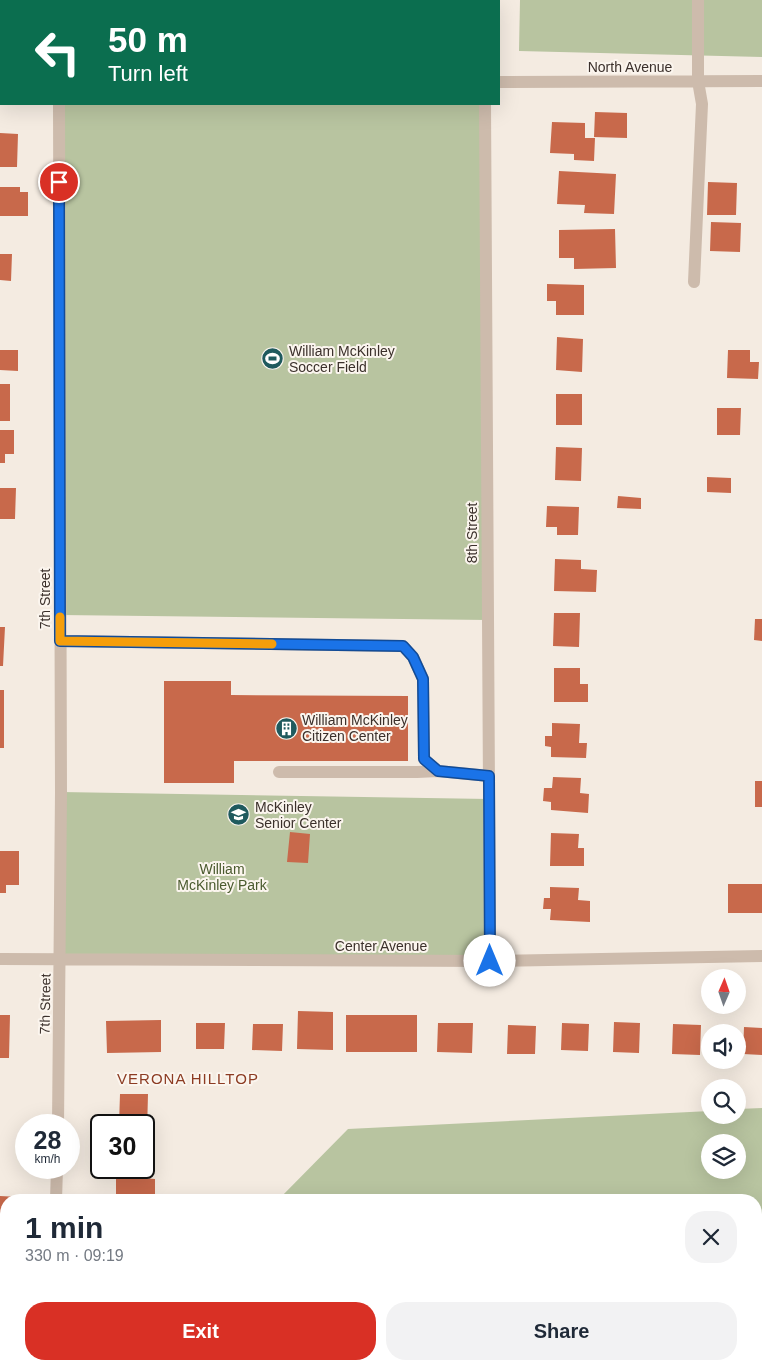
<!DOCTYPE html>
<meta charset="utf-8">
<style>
:root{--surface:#fff;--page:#f2f2f3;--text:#1f2937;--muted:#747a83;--accent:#d93025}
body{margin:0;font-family:Arial,sans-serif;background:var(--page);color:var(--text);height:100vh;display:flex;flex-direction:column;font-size:19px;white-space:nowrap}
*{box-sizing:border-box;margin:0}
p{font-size:16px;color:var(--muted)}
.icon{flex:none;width:28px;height:28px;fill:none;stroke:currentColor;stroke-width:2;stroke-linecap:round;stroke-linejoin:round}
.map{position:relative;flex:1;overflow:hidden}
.panel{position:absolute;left:0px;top:1194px;width:762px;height:176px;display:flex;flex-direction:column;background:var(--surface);border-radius:20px 20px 0 0;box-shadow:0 5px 20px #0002}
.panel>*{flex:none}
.banner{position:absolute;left:0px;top:0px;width:500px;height:105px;box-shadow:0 5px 20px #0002;background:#0b6e4f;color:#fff;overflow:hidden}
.needle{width:32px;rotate:2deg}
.tools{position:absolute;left:701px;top:969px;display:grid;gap:10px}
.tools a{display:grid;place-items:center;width:45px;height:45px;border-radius:50%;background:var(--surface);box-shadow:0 5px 20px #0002;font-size:25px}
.speed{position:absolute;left:15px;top:1114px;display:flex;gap:10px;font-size:25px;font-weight:700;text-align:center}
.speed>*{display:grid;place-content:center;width:65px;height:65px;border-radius:50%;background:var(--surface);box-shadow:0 5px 20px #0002;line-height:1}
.speed small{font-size:12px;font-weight:400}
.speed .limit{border:2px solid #111;border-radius:8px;background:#fff;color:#111}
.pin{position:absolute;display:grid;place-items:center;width:42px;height:42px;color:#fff;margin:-21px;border:2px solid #fff;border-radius:50%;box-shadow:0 1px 5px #0007}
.me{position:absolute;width:55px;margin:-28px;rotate:0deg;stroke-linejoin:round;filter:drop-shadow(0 0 4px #0008)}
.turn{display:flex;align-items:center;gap:18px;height:105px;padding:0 25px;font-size:22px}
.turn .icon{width:65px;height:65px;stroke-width:2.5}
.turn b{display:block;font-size:35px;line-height:42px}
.round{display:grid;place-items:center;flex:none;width:52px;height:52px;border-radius:20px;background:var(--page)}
.overview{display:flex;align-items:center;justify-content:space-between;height:85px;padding:0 25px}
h1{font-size:30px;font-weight:700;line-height:38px}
.cta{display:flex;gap:10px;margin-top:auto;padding:10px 25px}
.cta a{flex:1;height:58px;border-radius:20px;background:var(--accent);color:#fff;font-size:20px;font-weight:700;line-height:58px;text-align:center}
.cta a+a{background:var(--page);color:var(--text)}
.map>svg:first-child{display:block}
.green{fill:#b8c4a0;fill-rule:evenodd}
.building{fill:#c8694b}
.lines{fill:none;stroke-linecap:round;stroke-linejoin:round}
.minor{stroke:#cdbbac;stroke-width:12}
.route-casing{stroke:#114b97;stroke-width:12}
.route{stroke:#1a73e8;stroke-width:9}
.slow{stroke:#f59e0b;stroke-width:9}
.labels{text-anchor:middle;stroke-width:4;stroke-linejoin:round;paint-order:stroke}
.street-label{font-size:14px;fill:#3b302b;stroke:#fbf5ee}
.poi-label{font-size:14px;fill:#3b302b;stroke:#fbf5ee;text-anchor:start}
.park-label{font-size:14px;fill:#4a5a2e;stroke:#fbf5ee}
.neighbourhood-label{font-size:15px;letter-spacing:1px;fill:#8c3b22;stroke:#fbf5ee}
</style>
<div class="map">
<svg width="762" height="1369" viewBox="0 0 762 1369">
<rect width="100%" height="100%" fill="#f4ebe1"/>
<path class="green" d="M520,0H762V57L519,51Z
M59,104H485L488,620L60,615Z
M61,792L489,799L490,961L61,959Z
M762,1108V1369H110L115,1364H756V1200H278L348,1129L710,1111V1115H738V1109ZM710,1142H738V1170H710Z"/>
<path class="building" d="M595,112L627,113V138L594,137Z
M552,122L585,123V138H595L594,161L574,160V154L550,153Z
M0,133L18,134L17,167H0Z
M559,171L616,174L614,214L584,213L585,205L557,204Z
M708,182L737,183L736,215H707Z
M0,187H20V192H28V216H0Z
M711,222L741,223L740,252L710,251Z
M615,229L616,268L574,269V258H559V230Z
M0,254H12L11,281L0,280Z
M547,284L584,285V315H556V301H547Z
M557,337L583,339L582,372L556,370Z
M0,350H18V371L0,370Z
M728,350H750V362H759L758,379L727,378Z
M0,384H10V421H0Z
M556,394H582V425H556Z
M717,408H741L740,435H717Z
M0,430H14V454H5V463H0Z
M556,447L582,448L581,481L555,480Z
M707,477L731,478V493L707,492Z
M0,488H16L15,519H0Z
M618,496L641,498V509L617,508Z
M547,506L579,507L578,535H557V527H546Z
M555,559L581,560V569L597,570L596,592L554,591Z
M554,613H580L579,647L553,646Z
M755,619H762V641L754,640Z
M0,627H5L3,666H0Z
M554,668H580V684H588V702H554Z
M164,681H231V695L408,696V761H234V783H164Z
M0,690H4V748H0Z
M552,723L580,724L579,743H587L586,758L551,757V747L545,746V736H552Z
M553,777L581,778L580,793L589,794L588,813L551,810V802L543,801L544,788H552Z
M755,781H762V807H755Z
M290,832L310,834L308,863L287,862Z
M551,833L579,834L578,848H584V866H550Z
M0,851H19V885H6V893H0Z
M728,884H762V913H728Z
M550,887L579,888L578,900L590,901V922L550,920L551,909H543L544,898H550Z
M298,1011L333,1012V1050L297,1049Z
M0,1015H10L9,1058H0Z
M346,1015H417V1052H346Z
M161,1020V1052L107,1053L106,1021Z
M614,1022L640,1023L639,1053L613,1052Z
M196,1023H225L224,1049H196Z
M438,1023H473L472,1053L437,1052Z
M562,1023L589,1024L588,1051L561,1050Z
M253,1024H283L282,1051L252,1050Z
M673,1024L701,1025L700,1055L672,1054Z
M508,1025L536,1026L535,1054H507Z
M744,1027L762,1028V1055L743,1054Z
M120,1094H148L147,1132H144V1125H119Z
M116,1168H142V1178L155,1179V1200H116Z
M0,1196L19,1197V1200H6V1220H0Z
M0,1284L5,1285L4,1317H0Z
M0,1332H6V1360H0Z"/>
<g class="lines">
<path class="minor" d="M60,1V0
M279,1V0
M486,1V0
M0,77H1
M499,82L762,81
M485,104L490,961
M694,282L702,104L698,81V0
M60,641L403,646L413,657L423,679L424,759L438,771L489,776
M279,772H417L438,771
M0,959L490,961L762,956
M58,1125L61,792L59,104
M56,1200L57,1168"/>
</g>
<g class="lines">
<defs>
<path id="route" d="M59,182L60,641L403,646L413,657L423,679L424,759L438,771L489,776L490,961"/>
</defs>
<use href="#route" class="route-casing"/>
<use href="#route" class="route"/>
<path class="slow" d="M60,617V641L272,644"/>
</g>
<defs>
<symbol id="stadium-disc" viewBox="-11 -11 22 22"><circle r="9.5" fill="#1f5a5e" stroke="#fbf5ee"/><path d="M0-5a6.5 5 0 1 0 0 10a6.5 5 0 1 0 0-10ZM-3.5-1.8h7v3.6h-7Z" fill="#fff"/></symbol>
<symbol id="building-disc" viewBox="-11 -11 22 22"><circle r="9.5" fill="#1f5a5e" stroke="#fbf5ee"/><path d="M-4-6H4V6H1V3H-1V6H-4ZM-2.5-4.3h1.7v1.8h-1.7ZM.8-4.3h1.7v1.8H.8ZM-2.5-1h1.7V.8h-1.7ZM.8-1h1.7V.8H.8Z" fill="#fff"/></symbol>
<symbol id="school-disc" viewBox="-11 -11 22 22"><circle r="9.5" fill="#1f5a5e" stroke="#fbf5ee"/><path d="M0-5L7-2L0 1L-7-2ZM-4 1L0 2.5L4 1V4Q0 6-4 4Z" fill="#fff"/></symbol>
</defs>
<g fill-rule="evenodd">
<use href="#stadium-disc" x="260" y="346" width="25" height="25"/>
<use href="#building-disc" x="274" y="716" width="25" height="25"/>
<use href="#school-disc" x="226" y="802" width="25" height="25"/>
</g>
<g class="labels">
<g class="street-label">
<text x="630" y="72">North Avenue</text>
<text transform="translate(472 533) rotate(-90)" y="5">8th Street</text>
<text transform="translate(45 599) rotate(-90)" y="5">7th Street</text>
<text x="381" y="951">Center Avenue</text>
<text transform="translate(45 1004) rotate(-89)" y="5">7th Street</text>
</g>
<g class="poi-label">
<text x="289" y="356">William McKinley<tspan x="289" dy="16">Soccer Field</tspan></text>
<text x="302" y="725">William McKinley<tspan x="302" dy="16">Citizen Center</tspan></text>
<text x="255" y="812">McKinley<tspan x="255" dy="16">Senior Center</tspan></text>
</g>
<g class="park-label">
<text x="222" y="874">William<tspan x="222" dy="16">McKinley Park</tspan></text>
</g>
<g class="neighbourhood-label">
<text x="188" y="1084">VERONA HILLTOP</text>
</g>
</g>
</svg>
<div class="tools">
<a><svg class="needle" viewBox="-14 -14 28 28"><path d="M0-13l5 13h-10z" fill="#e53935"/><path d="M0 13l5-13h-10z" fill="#747a83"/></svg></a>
<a><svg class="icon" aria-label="sound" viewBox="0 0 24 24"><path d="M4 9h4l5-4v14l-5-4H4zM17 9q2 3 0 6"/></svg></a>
<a><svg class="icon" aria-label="search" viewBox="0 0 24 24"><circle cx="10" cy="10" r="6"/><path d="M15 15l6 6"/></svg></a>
<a><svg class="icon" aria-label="layers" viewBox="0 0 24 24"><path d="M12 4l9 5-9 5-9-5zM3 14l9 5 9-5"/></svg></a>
</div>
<div class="speed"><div>28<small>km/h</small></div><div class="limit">30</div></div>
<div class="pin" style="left:59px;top:182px;background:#d93025"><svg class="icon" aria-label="arrive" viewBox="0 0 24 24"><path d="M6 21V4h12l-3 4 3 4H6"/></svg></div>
<svg class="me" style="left:490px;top:961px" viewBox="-20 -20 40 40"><circle r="19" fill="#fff"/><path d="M0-13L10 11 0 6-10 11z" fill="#1a73e8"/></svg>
<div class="banner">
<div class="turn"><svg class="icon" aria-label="left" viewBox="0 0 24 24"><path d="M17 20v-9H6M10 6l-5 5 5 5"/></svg><div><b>50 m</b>Turn left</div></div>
</div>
<section class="panel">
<div class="overview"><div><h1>1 min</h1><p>330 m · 09:19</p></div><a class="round"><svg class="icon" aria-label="close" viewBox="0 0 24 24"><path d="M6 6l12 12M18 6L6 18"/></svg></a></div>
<div class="cta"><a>Exit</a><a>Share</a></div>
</section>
</div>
